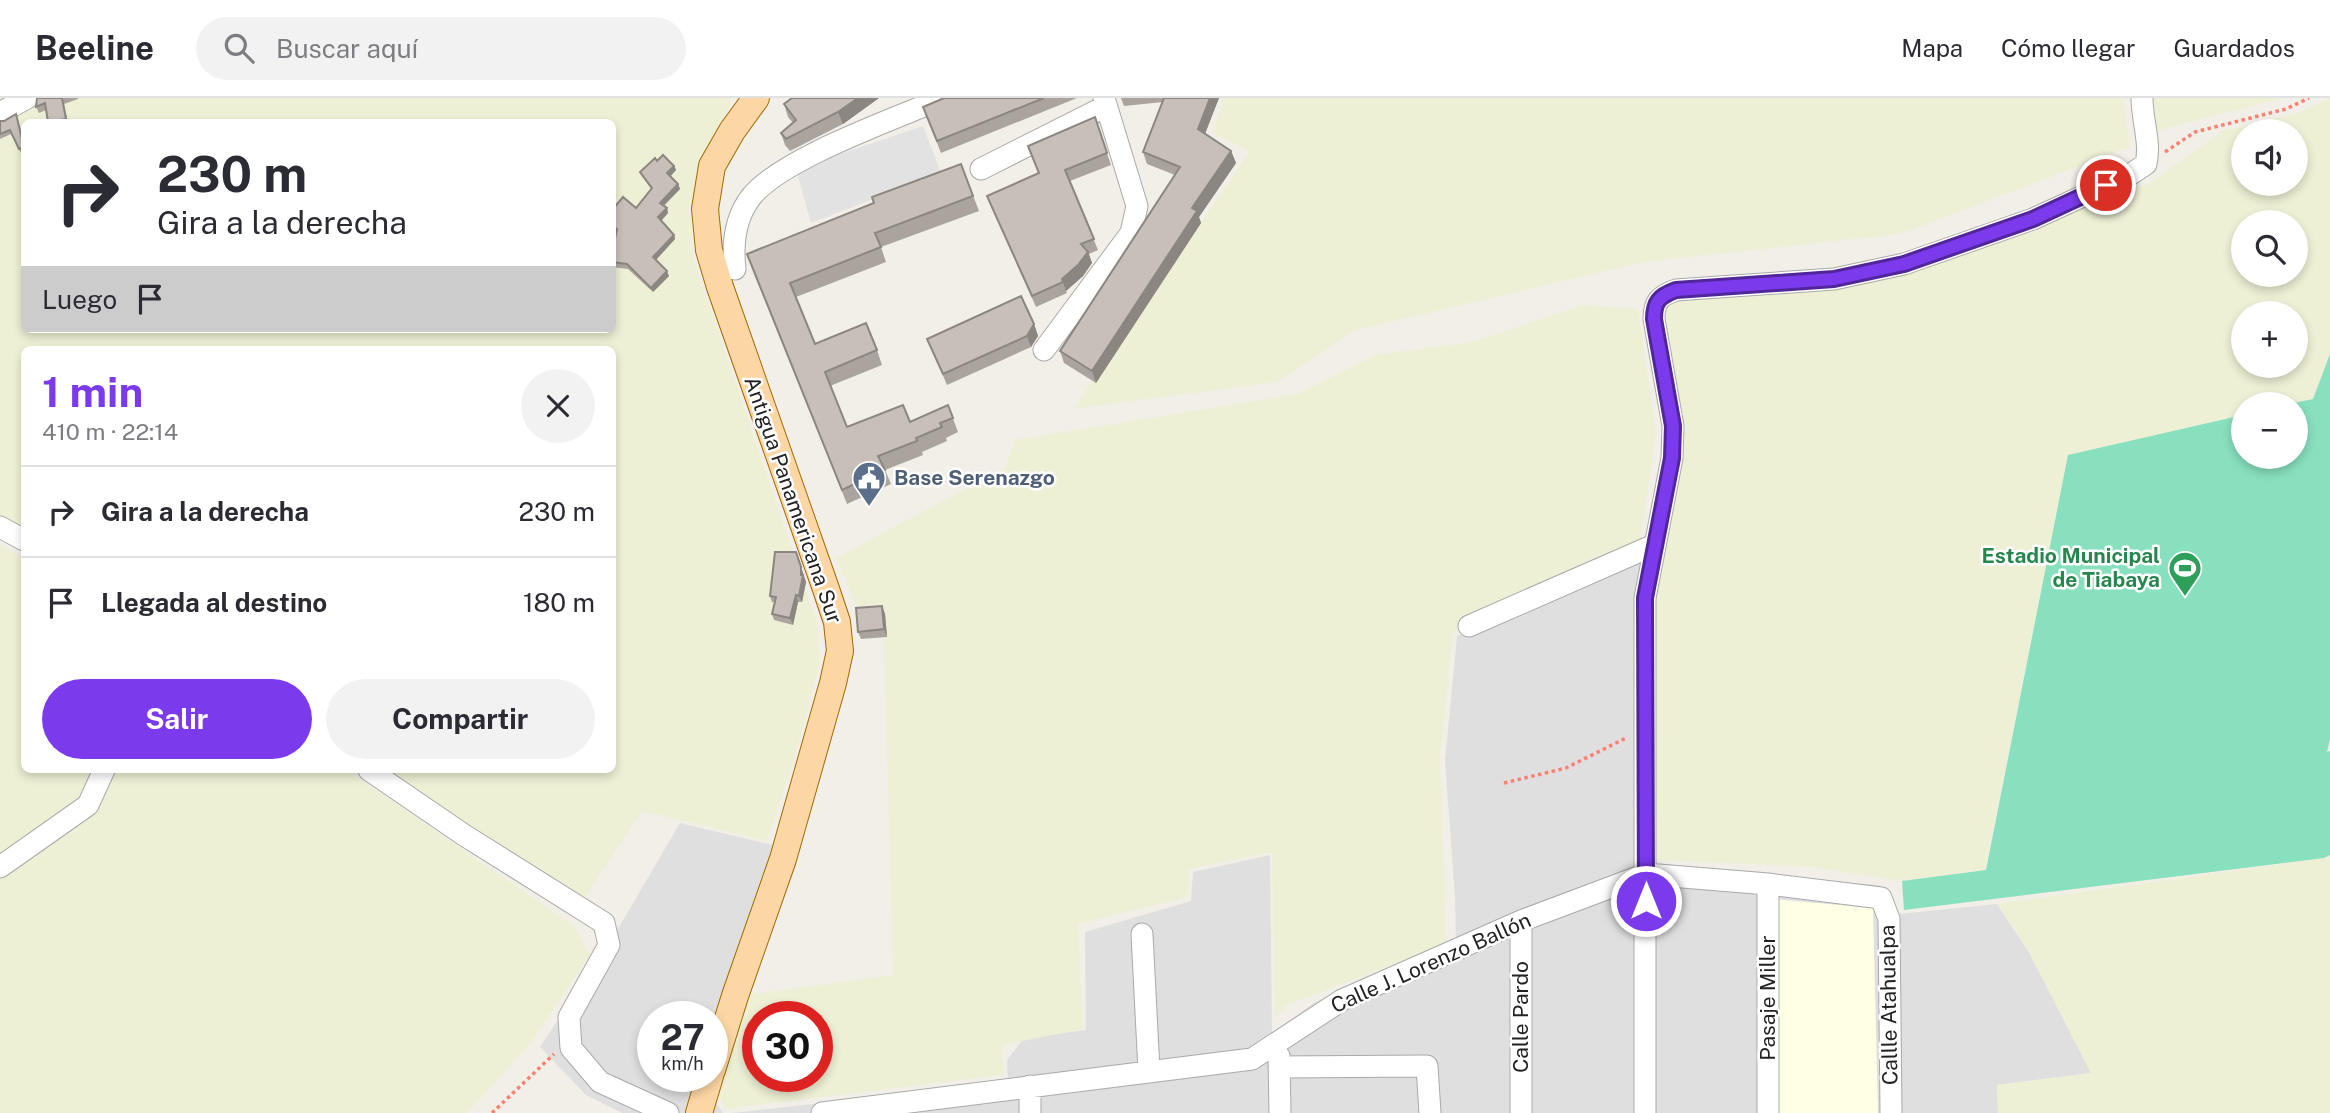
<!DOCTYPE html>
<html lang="es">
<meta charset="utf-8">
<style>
:root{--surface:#fff;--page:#f2f2f3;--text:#2b2b33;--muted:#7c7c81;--line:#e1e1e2;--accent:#7c3aed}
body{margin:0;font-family:"Public Sans",sans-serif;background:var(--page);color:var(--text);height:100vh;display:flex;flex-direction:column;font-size:26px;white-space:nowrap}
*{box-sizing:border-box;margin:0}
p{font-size:23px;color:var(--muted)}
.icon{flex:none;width:38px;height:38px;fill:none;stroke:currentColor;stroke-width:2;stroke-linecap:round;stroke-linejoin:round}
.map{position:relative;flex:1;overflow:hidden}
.details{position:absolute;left:21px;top:248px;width:595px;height:427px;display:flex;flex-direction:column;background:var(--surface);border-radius:10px;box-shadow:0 4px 10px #0003}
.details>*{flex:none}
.guide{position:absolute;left:21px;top:21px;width:595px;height:214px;border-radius:10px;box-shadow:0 4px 10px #0003;background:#fff;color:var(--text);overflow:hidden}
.controls{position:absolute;left:2231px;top:21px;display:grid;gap:14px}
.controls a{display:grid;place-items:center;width:77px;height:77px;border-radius:50%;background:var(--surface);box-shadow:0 4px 10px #0003;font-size:35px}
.speed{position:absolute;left:637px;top:903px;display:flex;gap:14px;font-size:35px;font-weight:700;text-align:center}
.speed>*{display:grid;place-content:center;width:91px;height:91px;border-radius:50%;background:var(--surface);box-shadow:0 4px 10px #0003;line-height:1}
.speed small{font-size:18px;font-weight:400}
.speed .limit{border:10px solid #d22;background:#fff;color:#111}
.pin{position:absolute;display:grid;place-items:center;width:60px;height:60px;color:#fff;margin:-30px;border:4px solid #fff;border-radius:50%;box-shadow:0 2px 7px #0007}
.me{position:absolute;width:77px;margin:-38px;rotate:0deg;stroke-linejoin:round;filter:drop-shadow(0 0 5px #0008)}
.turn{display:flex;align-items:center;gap:24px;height:147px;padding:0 21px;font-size:32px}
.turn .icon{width:91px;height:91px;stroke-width:2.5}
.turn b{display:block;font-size:49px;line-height:60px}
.then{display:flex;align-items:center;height:66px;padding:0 21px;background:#0003;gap:14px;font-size:26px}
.round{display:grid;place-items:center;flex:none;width:74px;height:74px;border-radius:37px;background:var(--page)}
.headline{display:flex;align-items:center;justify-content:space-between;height:119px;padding:0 21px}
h1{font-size:42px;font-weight:700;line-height:52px;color:var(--accent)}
.action{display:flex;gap:14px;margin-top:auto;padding:14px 21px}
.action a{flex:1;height:80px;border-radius:42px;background:var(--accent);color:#fff;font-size:28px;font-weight:700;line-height:80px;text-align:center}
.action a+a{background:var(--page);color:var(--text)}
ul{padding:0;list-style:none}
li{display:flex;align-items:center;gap:21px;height:91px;padding:0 21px;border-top:2px solid var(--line)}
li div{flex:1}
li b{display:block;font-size:26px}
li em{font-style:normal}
header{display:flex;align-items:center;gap:42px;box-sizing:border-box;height:98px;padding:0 35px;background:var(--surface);border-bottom:2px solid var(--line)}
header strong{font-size:33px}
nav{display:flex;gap:38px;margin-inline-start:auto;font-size:24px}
.search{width:490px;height:63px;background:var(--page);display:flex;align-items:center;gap:18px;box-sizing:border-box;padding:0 24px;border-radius:38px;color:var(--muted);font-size:26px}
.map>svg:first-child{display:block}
.residential{fill:#e0dfdf;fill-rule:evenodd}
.education{fill:#ffffe5}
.farmland{fill:#eef0d5;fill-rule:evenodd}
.pitch{fill:#88e0be}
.parking{fill:#e2e2e2}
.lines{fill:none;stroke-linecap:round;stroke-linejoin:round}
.minor-casing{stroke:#a9a9a9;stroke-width:23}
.major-casing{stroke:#a06b00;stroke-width:28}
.path{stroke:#fa8072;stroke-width:3.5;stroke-dasharray:3.5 3.5;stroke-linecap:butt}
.minor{stroke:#fff;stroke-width:21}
.major{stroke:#fcd6a4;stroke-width:26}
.wall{fill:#aba49e}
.shaded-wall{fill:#8b8681}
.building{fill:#c7bfb8;stroke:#8b8681;stroke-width:2}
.route-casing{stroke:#51269a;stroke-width:18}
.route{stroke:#7c3aed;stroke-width:12}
.labels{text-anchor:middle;stroke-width:5;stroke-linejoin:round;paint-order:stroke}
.service-label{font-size:21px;font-weight:bold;fill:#4e5e75;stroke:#fff;text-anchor:start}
.street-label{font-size:21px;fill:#222;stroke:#fff}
.leisure-label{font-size:21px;font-weight:bold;fill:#27864d;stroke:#fff;text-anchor:end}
</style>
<header>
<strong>Beeline</strong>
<div class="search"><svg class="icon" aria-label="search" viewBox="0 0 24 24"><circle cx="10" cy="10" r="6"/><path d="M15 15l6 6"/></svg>Buscar aquí</div>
<nav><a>Mapa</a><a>Cómo llegar</a><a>Guardados</a></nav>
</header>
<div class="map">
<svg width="2330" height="1015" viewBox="0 0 2330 1015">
<rect width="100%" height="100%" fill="#f2efe9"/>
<path class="residential" d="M1647,457L1653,768L1879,787L1899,816L1997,806L2029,854L2091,975L1997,987L1998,1015H732L1008,984L1007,962L1024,940L1086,932L1085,834L1191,803L1193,774L1270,757L1272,935L1315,904L1456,845L1455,799L1445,663L1457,538Z
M680,725L794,752L713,1000L723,1015H622L586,997L540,949L615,836ZM653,919H712V978H653Z"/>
<path class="education" d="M1771,801L1873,810L1878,1015H1777Z"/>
<path class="farmland" d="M0,0H732L689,107L694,162L817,525L820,564L796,655L767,743L642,713L580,806L385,672H612V252H24V437L0,424ZM24,24H612V231H24Z
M1224,0H2123L2130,49L1900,136L1644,164L1356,232L1277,284L1073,311L1250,53L1213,35Z
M2148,0H2283L2152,34Z
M2330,0V256L2313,301L2289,306H2244L2243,317L2068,358L1985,772L1902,783L1814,769L1657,762L1653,487L1676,324L1654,220L1668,203L1976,148L2036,134L2082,105L2149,86L2222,33L2298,15ZM2244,33H2296V86H2244ZM2244,124H2296V177H2244ZM2244,215H2296V268H2244Z
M1583,207L1638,211L1656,334L1640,447L1453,534L1440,658L1446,846L1287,907L1275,921L1272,754L1189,771L1188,799L1078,826L1083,931L1002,947L1004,977L724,1011L719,997L746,897L893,877L883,511L858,512L836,460L1005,370L1015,342L1298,296L1376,257L1473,244ZM758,919H817V978H758Z
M0,446L24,461V672H347L574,828L590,857L530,946L467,1015H0Z
M2330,757V1015H1998L1997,987L2091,975L2029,854L1997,806L2324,760Z"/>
<path class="pitch" d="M2330,256V641L2327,654L2330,653V757L2324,760L1904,812L1902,783L1986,772L2068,357L2243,317L2244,359H2296V306H2289L2313,301Z"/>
<path class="parking" d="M923,28L941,75L811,125L796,71Z"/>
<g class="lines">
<defs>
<path id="minor" d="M0,15L27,0
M981,71L1106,8
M735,171C732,145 735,120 751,99C782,60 895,21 943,0
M1044,252L1131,135L1137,108L1104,0
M0,429L24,442
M1469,528L1654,447
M369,672L464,737L604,825L609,847L569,919L571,950L600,984L668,1015
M0,769L88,707L104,672
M1521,823V1015
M1142,836L1149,973
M1279,958L1280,1015
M1279,969L1427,968L1430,1015
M1030,988V1015
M822,1015L1252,961L1342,902L1521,823L1646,776L1768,786L1881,800L1889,821L1891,1015
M1645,1015V500L1672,360L1673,328L1654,221C1654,204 1659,198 1676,192L1834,181L1904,166L2033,121L2131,76L2146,66C2151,44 2142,23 2142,0
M1768,1015V786"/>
<path id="major" d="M712,972L735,898L783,761L833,585L840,553L837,524L826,491L720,189L709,152L705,111L712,68L732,33L756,0
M699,1015L710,978"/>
</defs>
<use href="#minor" class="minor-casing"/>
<use href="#major" class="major-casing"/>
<path class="path" d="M2165,54L2195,34L2286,11L2309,0
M1504,685L1566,670L1626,640
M492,1015L554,956"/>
<use href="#minor" class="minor"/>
<use href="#major" class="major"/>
</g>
<path class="wall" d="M37,0H78V1L64,6L68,24H48L46,12L39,15L36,9Z
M879,0L843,26L790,53L785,47L781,35L793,25L788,19L784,6Z
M944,0H1077L941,55L923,9Z
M1121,0H1219L1205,36L1231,53L1236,65L1199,119L1201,125L1096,285L1064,265L1060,253L1175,77L1147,66L1143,54L1163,4L1124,8Z
M1095,19L1111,67L1070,83L1098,152L1089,156L1092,165L1083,178L1066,193L1067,195L1036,209L987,98L1039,75Z
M0,23L24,48V54L21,55L11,36L0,41Z
M657,63L674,68L676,72L670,78L678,86L680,91L664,108L667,110L668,115L661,123L674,137L675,141L656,162L669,178L653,194L628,171L612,169V154L616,134L612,131V112L636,110L651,91L642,78L640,74Z
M961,66L979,113L881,149L886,164L796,199L815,246L877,252L882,267L830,288L847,329L910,324L948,307L958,334L946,340L947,343L922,354L923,357L885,372L891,386L847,406L752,170L874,105Z
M1034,226L1038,238L1031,249L947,287L927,241Z
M796,454L806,484L802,504H798L793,527L774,522L772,516L775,504H772L770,498Z
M882,508L885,516L887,539L861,541L858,534Z"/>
<path class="shaded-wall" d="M858,0H879L843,26L838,14Z
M1210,0H1219L1202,43L1198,31Z
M1231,53L1236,65L1199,119L1201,125L1096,285L1092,273L1192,110Z
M674,68L676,72L669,80L667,75Z
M678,86L680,91L662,109L660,105Z
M667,110L668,115L660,124L658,119Z
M674,137L675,141L654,164L653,159Z
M1088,154L1092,165L1083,178L1066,193L1062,181Z
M667,173L669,178L653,194L651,190Z
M1034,226L1038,238L1031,249L1027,238Z
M801,469L806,484L802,504L799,498Z
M796,497L798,504L793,527L790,520Z
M882,508L885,516L887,539L884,531Z"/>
<path class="building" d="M37,0H62L66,21L48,24L45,5L36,9Z
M792,0H858L838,14L786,41L781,35L796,22L784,6Z
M944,0H1044L937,43L923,9Z
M1164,0H1210L1198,31L1231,53L1192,110L1197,113L1092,273L1060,253L1180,69L1143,54Z
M16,16L24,49L19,51L10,32L0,36V23H4Z
M1095,19L1107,55L1065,72L1094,141L1081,146L1088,154L1078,167L1062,181L1063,184L1032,198L987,98L1039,75L1028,48Z
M663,57L674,68L667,75L678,86L660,105L667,110L658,119L674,137L653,159L667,173L651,190L627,166L612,164V154L617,131L612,128V120L614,118L612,117V112L623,99L636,110L652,90L640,74L655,60L657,63Z
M961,66L973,98L875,135L881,149L790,185L815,246L866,225L877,252L825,274L847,329L903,307L910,324L948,307L953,320L940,325L942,329L916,340L917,343L878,358L885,372L842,392L747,156L874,105L872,99Z
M1021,198L1034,226L1027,238L943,276L927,241Z
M775,454H796L801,469V477H803L799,498L796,497L790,520L772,516L776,499L770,498Z
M882,508L884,531L858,534L856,510Z"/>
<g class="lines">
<defs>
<path id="route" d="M1646,803L1645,500L1672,360L1673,328L1654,221C1654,204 1659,198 1676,192L1834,181L1904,166L2033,121L2106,87"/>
</defs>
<use href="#route" class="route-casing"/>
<use href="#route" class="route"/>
</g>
<defs>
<symbol id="civic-pin" viewBox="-11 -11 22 30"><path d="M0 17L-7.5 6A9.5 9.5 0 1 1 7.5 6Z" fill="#5c6f8a" stroke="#fff"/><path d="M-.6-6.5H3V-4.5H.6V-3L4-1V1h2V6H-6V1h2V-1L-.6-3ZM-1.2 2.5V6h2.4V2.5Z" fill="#fff"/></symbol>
<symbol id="stadium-pin" viewBox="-11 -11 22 30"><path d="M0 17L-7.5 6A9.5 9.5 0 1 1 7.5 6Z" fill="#2e9e5b" stroke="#fff"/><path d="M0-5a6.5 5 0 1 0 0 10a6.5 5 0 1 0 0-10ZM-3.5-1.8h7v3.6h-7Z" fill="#fff"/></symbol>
</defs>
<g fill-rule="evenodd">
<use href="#civic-pin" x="850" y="361" width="38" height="52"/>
<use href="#stadium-pin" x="2166" y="451" width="38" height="52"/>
</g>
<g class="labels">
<g class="service-label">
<text x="894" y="387">Base Serenazgo</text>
</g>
<g class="street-label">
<text transform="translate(793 402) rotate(71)" y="7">Antigua Panamericana Sur</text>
<text transform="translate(1431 865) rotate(-24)" y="7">Calle J. Lorenzo Ballón</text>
<text transform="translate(1768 900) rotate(-90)" y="7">Pasaje Miller</text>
<text transform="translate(1889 907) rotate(-91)" y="7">Callle Atahualpa</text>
<text transform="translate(1521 919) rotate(-90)" y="7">Calle Pardo</text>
</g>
<g class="leisure-label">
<text x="2160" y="465">Estadio Municipal<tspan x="2160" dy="24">de Tiabaya</tspan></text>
</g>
</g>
</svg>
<div class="controls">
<a><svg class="icon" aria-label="sound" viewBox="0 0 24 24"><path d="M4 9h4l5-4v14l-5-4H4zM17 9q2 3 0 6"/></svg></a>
<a><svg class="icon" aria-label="search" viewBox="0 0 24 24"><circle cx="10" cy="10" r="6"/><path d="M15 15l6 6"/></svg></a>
<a>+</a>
<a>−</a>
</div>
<div class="speed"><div>27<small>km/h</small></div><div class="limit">30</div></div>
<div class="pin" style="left:2106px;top:87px;background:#d93025"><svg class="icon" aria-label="arrive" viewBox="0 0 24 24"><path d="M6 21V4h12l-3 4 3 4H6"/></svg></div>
<svg class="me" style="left:1646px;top:803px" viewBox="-20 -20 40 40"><circle r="17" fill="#7c3aed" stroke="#fff" stroke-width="3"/><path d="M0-11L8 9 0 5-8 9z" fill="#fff"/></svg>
<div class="guide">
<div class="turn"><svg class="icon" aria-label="right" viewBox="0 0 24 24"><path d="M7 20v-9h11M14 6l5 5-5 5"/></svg><div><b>230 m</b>Gira a la derecha</div></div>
<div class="then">Luego<svg class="icon" aria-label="arrive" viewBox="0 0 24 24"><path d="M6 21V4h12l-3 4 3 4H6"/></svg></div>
</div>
<section class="details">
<div class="headline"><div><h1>1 min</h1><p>410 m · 22:14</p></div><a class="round"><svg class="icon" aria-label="close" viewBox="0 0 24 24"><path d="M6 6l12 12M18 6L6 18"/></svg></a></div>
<ul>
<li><svg class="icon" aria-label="right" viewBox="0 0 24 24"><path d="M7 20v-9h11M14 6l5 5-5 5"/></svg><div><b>Gira a la derecha</b></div><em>230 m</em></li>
<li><svg class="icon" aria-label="arrive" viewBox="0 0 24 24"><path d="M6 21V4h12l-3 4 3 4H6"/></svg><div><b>Llegada al destino</b></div><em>180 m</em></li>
</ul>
<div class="action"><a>Salir</a><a>Compartir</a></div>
</section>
</div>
